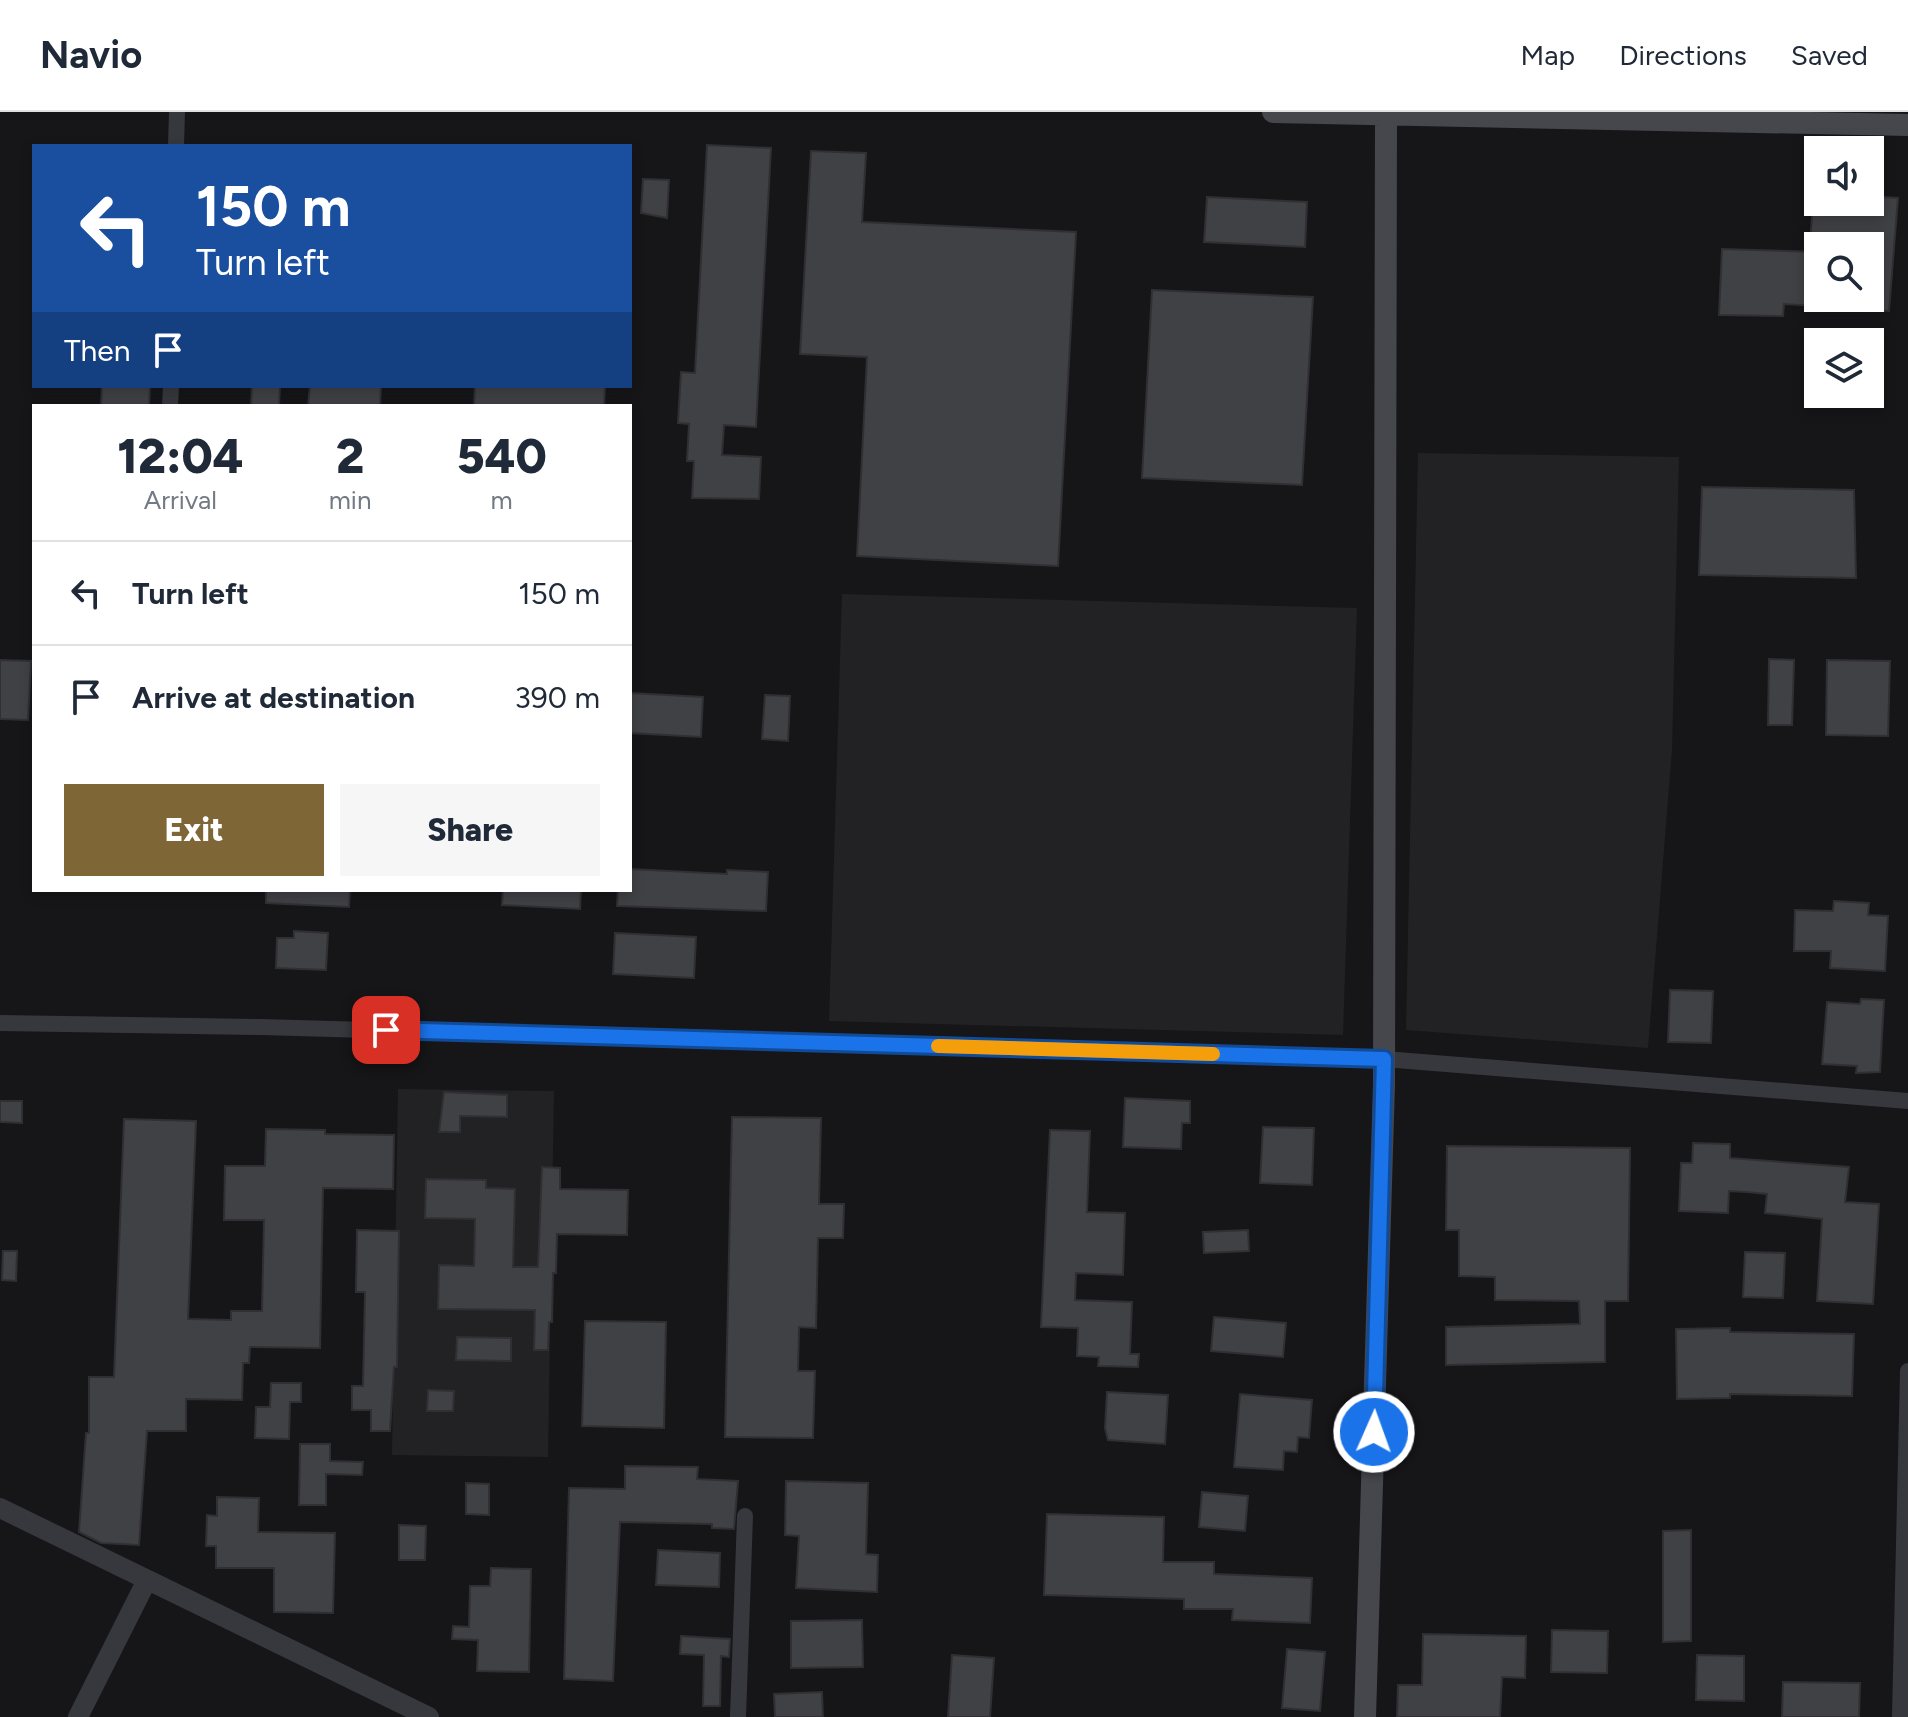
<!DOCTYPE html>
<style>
:root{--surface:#fff;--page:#f6f6f7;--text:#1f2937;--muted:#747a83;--line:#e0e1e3;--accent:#7e6636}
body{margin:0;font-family:Figtree,sans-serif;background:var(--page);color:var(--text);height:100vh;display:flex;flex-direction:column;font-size:30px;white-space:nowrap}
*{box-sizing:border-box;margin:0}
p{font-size:26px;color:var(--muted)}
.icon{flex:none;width:44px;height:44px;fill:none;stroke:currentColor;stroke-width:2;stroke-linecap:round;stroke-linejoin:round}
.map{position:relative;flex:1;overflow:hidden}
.panel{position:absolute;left:32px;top:292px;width:600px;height:488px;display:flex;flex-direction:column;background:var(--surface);border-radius:0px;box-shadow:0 4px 12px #0003}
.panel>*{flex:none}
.guide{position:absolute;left:32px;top:32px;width:600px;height:244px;border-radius:0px;box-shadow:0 4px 12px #0003;background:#1a4fa0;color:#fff;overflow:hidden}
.controls{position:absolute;left:1804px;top:24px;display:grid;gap:16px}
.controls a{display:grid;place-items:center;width:80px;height:80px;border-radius:0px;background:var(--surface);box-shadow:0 4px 12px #0003;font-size:40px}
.pin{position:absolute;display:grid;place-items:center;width:68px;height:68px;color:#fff;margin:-34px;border-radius:16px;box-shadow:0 4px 12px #0006}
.me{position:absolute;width:88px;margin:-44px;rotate:2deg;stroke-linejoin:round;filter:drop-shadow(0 0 6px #0008)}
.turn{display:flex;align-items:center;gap:28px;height:168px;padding:0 32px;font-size:36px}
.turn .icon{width:104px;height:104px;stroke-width:2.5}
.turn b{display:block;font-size:56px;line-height:68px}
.then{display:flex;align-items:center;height:76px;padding:0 32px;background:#0003;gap:16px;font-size:30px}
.eta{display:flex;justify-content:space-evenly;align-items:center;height:136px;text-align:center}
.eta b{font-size:48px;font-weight:800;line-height:56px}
.primary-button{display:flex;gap:16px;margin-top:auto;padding:16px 32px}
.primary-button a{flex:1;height:92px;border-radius:0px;background:var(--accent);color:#fff;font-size:32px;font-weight:800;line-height:92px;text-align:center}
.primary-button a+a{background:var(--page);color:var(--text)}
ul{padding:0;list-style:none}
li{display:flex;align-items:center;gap:24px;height:104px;padding:0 32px;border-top:2px solid var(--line)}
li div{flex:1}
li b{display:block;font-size:30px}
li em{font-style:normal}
header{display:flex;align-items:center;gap:48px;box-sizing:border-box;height:112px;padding:0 40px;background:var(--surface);border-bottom:2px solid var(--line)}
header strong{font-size:38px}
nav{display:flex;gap:44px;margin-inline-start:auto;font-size:28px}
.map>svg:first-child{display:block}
.built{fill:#222225}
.building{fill:#404145;stroke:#303034;stroke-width:2}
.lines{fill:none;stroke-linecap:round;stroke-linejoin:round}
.minor{stroke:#37383d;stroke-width:16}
.tertiary{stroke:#37383d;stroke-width:20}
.secondary{stroke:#45474d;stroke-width:22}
.route-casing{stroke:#114b97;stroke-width:20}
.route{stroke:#1a73e8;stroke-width:14}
.slow{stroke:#f59e0b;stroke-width:14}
</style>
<header>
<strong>Navio</strong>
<nav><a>Map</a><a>Directions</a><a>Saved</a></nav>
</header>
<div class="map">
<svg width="1908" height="1605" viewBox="0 0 1908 1605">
<rect width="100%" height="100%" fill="#161618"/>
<path class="built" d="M1418,341L1679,345L1672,638L1648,936L1406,918Z
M842,482L1357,496L1343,923L829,909Z
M398,977L554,979L548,1345L392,1343Z"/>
<path class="building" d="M707,33L771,36L756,315L724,313L722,343L761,345L759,387L692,386L694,349H687L689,312L678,311L681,260L695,261Z
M811,39L866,41L862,110L1076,120L1058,454L857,444L867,245L800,242Z
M643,67L669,68L667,106L641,101Z
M1870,84L1898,86L1889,199L1870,198V134H1810L1813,90H1870Z
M1207,85L1307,90L1305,135L1204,130Z
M1722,137L1818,140V194L1784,192L1783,204L1719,203Z
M1152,178L1313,185L1302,373L1142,366Z
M102,274L150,275L149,294H101Z
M252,274H280L279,294H251Z
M310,274H381L380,294H308Z
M475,274H605L604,294H474Z
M1702,375L1854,378L1856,466L1699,463Z
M1769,547L1794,548L1792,613H1768Z
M0,548L31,549L28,608L0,607Z
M1827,548L1890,549L1888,624L1826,623Z
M630,581L703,585L701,625L630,621Z
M765,583L790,584L788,629L762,627Z
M630,757L727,762V758L768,760L766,799L617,794L618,778H630Z
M266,778H350L349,795L266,791Z
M503,778H581L580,797L502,793Z
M1834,789L1869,791L1868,803L1888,804L1885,859L1830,856L1831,839H1794L1795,798L1833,799Z
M294,819L328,821L326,858L276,856L277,826H294Z
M615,821L696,825L694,866L613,862Z
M1670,878L1713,879L1711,931L1668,930Z
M1861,887L1884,888L1880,960L1856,961L1857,954L1822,952L1827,890L1860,892Z
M444,980L507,983V1005L460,1004V1020H439Z
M1125,986L1190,989V1011H1182L1181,1037L1123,1035Z
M0,989H22V1011L0,1010Z
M732,1005L821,1006L819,1092H844L843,1126H818L816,1216L799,1215L798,1259H815L813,1326L725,1325Z
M124,1007L196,1009L188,1207L231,1208V1199H262L264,1108H224L225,1054H265L266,1017L325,1018V1022L394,1023L393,1077L323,1076L320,1236L250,1235L249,1251H243L242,1288L186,1287V1319H147L139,1433L101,1431L79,1420L86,1321H89V1265H114Z
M1263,1015L1314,1016L1312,1073L1260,1071Z
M1050,1018L1090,1019L1087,1100L1125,1101L1123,1163L1076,1161L1075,1188L1132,1190L1130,1242H1139L1138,1255L1098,1254L1099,1245L1077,1244L1078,1216L1041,1215Z
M1693,1031L1730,1032V1046L1849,1055L1845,1090L1879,1092L1873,1192L1817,1189L1822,1107L1765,1101L1767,1082L1747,1080L1729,1079L1728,1101L1679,1099L1681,1051H1692Z
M1447,1034L1630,1036L1628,1189H1605V1250L1446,1253V1215L1580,1212L1579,1189L1495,1188V1165L1459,1164V1118H1446Z
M542,1055L560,1056V1077L628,1078L627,1123L557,1122L556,1161H553L552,1210H549L548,1238H534L535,1198L438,1197L439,1153L474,1154L475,1107L425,1106L426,1067L486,1068V1076L515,1077L513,1155H538Z
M357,1118L399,1119L397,1255H394L390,1319H371V1298H352V1274H363L365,1180H356Z
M1248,1118L1249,1139L1204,1141L1203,1120Z
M3,1139H17L16,1169L2,1168Z
M1745,1140L1785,1141L1783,1186L1743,1185Z
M1214,1205L1286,1211L1283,1245L1211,1239Z
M585,1209L666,1210L664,1316L582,1314Z
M1730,1216V1220L1854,1222L1852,1284L1730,1282V1286L1677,1287L1676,1217Z
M457,1225L511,1226V1249L456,1248Z
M271,1271H301V1290H290L289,1327L255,1326L256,1295H270Z
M428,1278L454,1279L453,1299H427Z
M1107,1280L1168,1283L1165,1332L1108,1328L1105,1316Z
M1240,1282L1312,1288L1309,1326L1298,1325L1297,1340L1284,1339L1283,1358L1234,1355Z
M300,1332H330V1349L363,1350L362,1363L326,1362V1393H299Z
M625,1354L698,1355L697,1367L738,1369L734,1417L712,1416V1412L620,1410L613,1569L564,1567L569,1376L625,1377Z
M786,1369L868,1371L866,1442L878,1443L877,1480L796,1476L799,1424L785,1423Z
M466,1371L489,1372V1403L466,1402Z
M1202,1380L1248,1384L1245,1419L1199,1415Z
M217,1385L259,1386L258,1420L335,1421L333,1501L274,1500V1456H216V1434H206L207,1403L217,1404Z
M1047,1402L1164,1405L1163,1450H1214V1462L1312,1466L1310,1511L1232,1508L1233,1497H1184V1487L1044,1483Z
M399,1413L426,1414L425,1448H399Z
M1691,1418V1529L1663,1530V1419Z
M658,1438L720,1441L719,1475L656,1473Z
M491,1456L531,1457L529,1560L477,1559L478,1528L452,1527L453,1514L469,1515L470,1474H490Z
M862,1508L863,1555L791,1556V1509Z
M1552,1518L1608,1519L1607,1561L1551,1560Z
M1423,1522L1526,1524L1525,1566L1502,1565L1500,1605H1397L1398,1573H1422Z
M681,1524L730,1527L729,1545L721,1544L720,1594H703L704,1543L680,1542Z
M1287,1537L1325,1540L1320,1599L1282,1596Z
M952,1543L994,1546L990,1605H948Z
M1697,1543L1744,1544V1589L1696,1588Z
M1783,1570L1860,1571L1859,1605H1782Z
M822,1580L823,1605H775L774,1582Z"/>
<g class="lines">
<path class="minor" d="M176,34L177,0
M170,294L171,274
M0,911L261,915L1384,947L1908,989
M738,1605L745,1404
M1900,1605L1908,1259"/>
<path class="tertiary" d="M0,1396L429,1605
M78,1605L147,1468"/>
<path class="secondary" d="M1273,0L1908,13
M1365,1605L1384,972L1386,3L1383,0"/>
</g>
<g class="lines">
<defs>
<path id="route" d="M386,918L1384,947L1374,1320"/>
</defs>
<use href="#route" class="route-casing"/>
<use href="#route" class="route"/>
<path class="slow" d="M938,934L1213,942"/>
</g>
</svg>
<div class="controls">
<a><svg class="icon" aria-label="sound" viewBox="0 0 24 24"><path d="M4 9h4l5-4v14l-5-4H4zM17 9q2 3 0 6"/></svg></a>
<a><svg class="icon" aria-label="search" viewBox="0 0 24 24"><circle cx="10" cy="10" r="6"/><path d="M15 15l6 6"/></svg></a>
<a><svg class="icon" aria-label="layers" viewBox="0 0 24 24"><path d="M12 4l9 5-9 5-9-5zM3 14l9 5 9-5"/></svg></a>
</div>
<div class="pin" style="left:386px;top:918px;background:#d93025"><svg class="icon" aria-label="arrive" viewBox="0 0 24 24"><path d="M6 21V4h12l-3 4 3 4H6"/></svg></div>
<svg class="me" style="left:1374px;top:1320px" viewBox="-20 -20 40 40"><circle r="17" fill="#1a73e8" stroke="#fff" stroke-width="3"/><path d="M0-11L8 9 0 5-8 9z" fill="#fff"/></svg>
<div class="guide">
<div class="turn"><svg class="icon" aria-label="left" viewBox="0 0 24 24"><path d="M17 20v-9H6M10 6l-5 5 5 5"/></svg><div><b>150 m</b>Turn left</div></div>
<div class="then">Then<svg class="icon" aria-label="arrive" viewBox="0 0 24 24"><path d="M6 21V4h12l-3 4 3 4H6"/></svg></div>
</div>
<section class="panel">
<div class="eta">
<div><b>12:04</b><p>Arrival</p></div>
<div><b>2</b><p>min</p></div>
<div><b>540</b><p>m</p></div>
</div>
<ul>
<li><svg class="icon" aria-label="left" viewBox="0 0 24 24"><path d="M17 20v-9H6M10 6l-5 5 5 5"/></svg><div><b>Turn left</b></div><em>150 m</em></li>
<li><svg class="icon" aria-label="arrive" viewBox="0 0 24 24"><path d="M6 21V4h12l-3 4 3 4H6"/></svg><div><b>Arrive at destination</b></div><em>390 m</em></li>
</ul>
<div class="primary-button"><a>Exit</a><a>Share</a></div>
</section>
</div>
